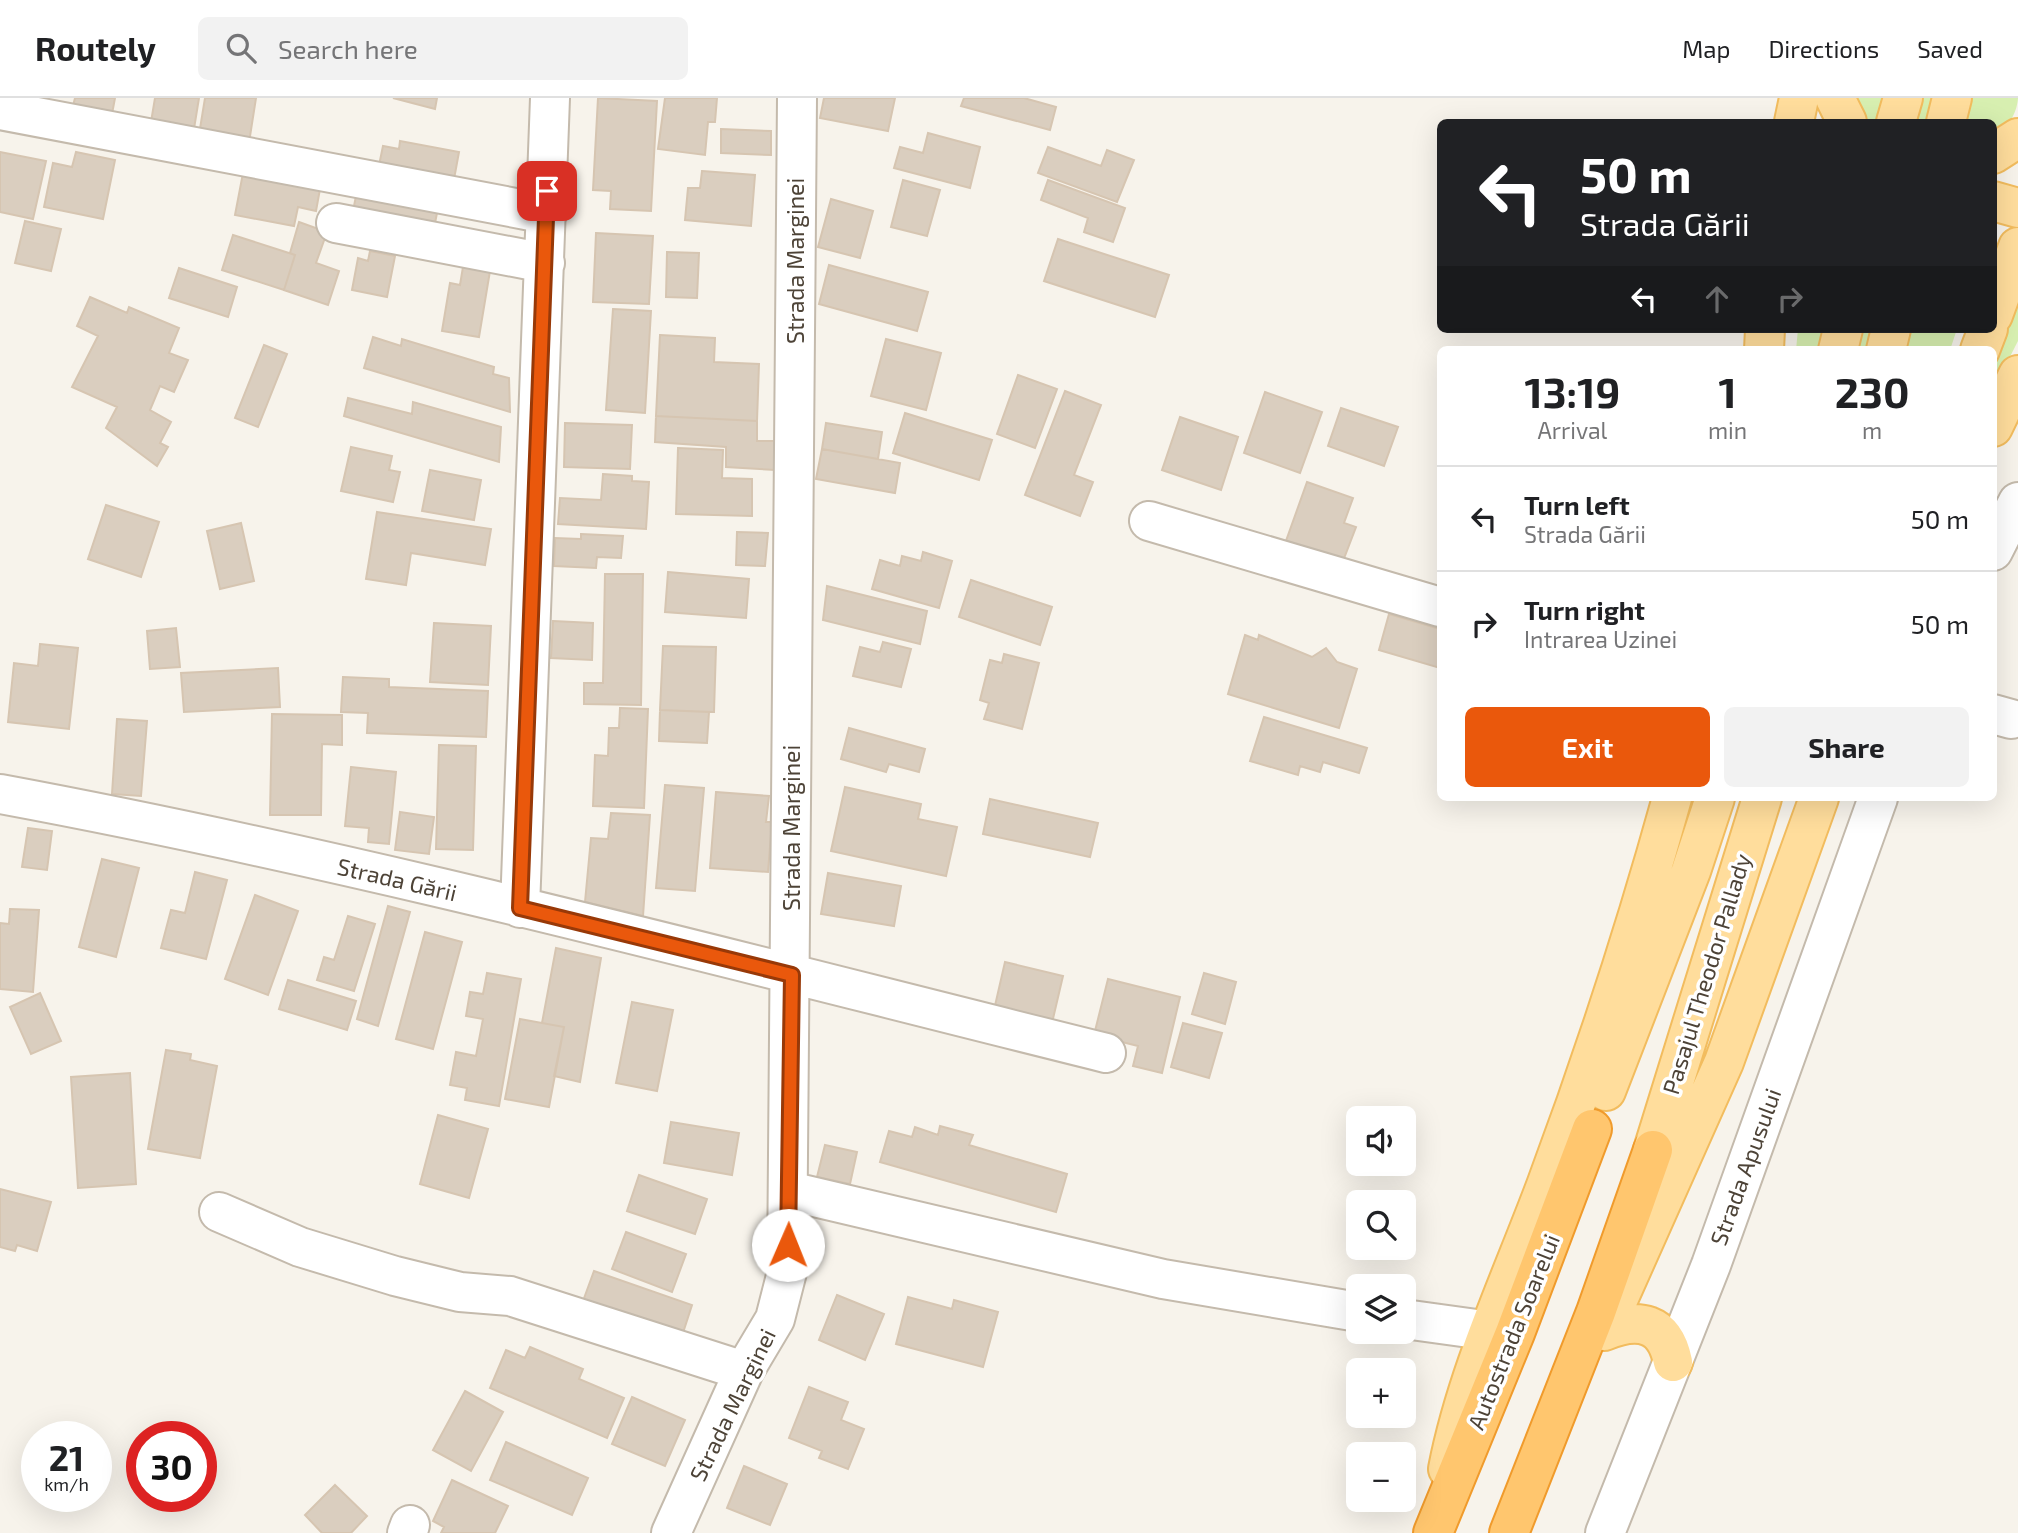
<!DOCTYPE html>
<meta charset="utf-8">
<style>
:root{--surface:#fff;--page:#f2f2f2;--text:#202124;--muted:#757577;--line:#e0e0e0;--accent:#ea580c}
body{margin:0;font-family:"Exo 2",sans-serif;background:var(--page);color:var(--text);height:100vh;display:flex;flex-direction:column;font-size:26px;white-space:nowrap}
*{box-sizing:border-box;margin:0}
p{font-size:23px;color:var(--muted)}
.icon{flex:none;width:38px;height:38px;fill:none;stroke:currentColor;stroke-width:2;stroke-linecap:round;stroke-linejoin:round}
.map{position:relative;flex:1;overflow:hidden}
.details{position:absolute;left:1437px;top:248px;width:560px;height:455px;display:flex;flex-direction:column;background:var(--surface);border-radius:10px;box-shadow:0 7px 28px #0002}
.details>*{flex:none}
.banner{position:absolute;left:1437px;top:21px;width:560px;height:214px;border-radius:10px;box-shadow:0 7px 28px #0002;background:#202124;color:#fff;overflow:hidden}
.tools{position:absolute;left:1346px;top:1008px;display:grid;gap:14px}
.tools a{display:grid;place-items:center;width:70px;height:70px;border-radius:10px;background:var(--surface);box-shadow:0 7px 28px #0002;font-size:35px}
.speed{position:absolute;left:21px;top:1323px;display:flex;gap:14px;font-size:35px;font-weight:700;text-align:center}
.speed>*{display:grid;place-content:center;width:91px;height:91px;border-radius:50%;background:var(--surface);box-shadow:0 7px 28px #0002;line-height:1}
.speed small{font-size:18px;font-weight:400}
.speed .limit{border:10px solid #d22;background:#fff;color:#111}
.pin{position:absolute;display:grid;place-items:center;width:60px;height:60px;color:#fff;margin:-30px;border-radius:14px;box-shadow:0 4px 10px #0006}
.me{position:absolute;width:77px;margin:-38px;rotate:1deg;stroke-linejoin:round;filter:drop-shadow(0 0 5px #0008)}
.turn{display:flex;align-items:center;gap:24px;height:147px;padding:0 28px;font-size:32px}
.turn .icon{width:91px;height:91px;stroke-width:2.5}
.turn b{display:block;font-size:49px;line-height:60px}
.lanes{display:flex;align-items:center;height:66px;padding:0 28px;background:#0003;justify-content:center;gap:35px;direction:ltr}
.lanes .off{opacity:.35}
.eta{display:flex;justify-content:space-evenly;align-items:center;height:119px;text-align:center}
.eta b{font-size:42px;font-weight:700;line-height:49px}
.cta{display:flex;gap:14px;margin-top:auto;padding:14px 28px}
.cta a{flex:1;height:80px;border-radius:10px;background:var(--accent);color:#fff;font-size:28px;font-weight:700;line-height:80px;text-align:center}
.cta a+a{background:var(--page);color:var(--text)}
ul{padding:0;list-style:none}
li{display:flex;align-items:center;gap:21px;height:105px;padding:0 28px;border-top:2px solid var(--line)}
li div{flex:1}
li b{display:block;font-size:26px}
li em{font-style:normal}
header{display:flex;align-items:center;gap:42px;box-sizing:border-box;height:98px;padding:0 35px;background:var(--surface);border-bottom:2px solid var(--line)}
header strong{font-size:33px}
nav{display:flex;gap:38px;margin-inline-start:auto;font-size:24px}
.search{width:490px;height:63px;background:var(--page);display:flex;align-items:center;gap:18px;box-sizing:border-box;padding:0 24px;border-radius:10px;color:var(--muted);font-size:26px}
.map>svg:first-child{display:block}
.green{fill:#d7efb0}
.building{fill:#dacebf;stroke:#d6c5b1;stroke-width:2}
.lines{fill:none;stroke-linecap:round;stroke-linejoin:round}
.minor-casing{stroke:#c4baac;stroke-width:42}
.major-casing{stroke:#f2bc5e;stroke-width:42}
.highway-casing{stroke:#f09b2c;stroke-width:42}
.minor{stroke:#fff;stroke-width:38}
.major{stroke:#ffdd9c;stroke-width:38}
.highway{stroke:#ffc66e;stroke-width:38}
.route-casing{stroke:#983908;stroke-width:18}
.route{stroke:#ea580c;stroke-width:12}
.labels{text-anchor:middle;stroke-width:7;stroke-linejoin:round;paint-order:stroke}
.street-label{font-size:23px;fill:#4d4337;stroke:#fff}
</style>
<header>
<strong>Routely</strong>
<div class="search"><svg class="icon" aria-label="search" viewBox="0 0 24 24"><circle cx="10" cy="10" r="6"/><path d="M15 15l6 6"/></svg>Search here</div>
<nav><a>Map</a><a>Directions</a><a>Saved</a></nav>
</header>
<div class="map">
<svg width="2018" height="1435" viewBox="0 0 2018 1435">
<rect width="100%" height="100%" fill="#f7f3eb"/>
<path class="green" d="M1852,0H2018C2017,17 2005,33 1993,44V24H1861Z
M2018,193V243L1993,292V256Z
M1798,231H1957L1950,252H1796Z"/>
<path class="building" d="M75,0H115L112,16L73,8Z
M155,0H199L192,43L149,36Z
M205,0H256L248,51L198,43Z
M393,0H437L435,11Z
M598,0L657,3L651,113L610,111L611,93L593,92Z
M665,0H717L715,24H708L705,57L658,51Z
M824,0H895L888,33L820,20Z
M964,0H1024L1056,9L1050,32L961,8Z
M721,31L771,33V57L721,55Z
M928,35L980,49L970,90L894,70L900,49L923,55Z
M400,43L459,54L452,92L377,77L383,48L399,51Z
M1048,49L1101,68L1107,52L1134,62L1117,104L1038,75Z
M0,54L46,63L33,121L0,114Z
M76,54L115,62L103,121L44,109L53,65L72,69Z
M702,73L755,77L751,128L685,122L688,90H700Z
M243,75L322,80L316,113L298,109L294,128L235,117Z
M903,82L940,92L927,138L891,129Z
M1048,82L1125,110L1113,144L1084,134L1088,120L1041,102Z
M358,88L439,105L433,135L352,118Z
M831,101L873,113L860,160L818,149Z
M25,123L61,131L51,173L15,165Z
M299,124L327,134L316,165L339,173L328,207L284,192L295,157L290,155Z
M596,135L653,138L649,206L593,204Z
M233,137L295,157L284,192L222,172Z
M1058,141L1169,177L1155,219L1044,183Z
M370,153L395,158L387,199L352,192L358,160L368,163Z
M667,154L699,155L697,200L666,199Z
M829,167L928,194L917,233L819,206Z
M463,169L490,173L479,239L442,233L450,185L460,187Z
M179,170L237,189L228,219L169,200Z
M90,199L127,215L129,209L179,230L169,255L188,262L174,294L160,288L150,312L171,324L160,345L168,349L157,368L106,330L117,309L72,289L98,238L77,228Z
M613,211L651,213L645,315L606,312Z
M660,237L715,240L714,264L759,266L757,323L656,318Z
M373,239L401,248L402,241L494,269L493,276L509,280L510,314L364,270Z
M886,241L941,255L926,312L871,298Z
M264,247L287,256L258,329L235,320Z
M1018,277L1057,291L1035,350L997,336Z
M1065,293L1101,307L1074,377L1093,384L1080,418L1025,397Z
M1265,294L1322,314L1300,375L1244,355Z
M348,300L412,316L413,304L501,329L499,364L344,318Z
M1341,310L1398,329L1384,368L1328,348Z
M905,315L992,342L979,382L893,355Z
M656,318L757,323V343H776L775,372L726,369V349L655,344Z
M1180,319L1238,339L1221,392L1162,372Z
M565,325L632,327L630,371L564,369Z
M826,325L882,334L878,361L822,351Z
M351,349L392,358L389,372L400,374L393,404L341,393Z
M678,350L723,352L722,380L752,381V418L676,416Z
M822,351L900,365L895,395L816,381Z
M430,372L481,382L474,422L422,413Z
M603,376L632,378V383L649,384L646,431L558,426L560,400L601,402Z
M1307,384L1353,400L1344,425L1356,429L1343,463L1286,443Z
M106,407L159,424L141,479L88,461Z
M377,414L491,431L485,467L411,455L406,487L366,481Z
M241,425L254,483L220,491L207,433Z
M737,434L768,435L765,468L736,467Z
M581,436L623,438L621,460L597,459L596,470L554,468L555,440L581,441Z
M923,454L952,463L939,510L872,491L880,462L900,468L902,458L921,463Z
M668,474L749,481L746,520L665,514Z
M605,476H643L641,607L584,606V585H603Z
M971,482L1052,509L1040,547L959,519Z
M827,488L927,513L920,546L823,522Z
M1389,516L1440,531V570L1379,552Z
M553,523L593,525L592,562L551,560Z
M434,525L491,528L488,587L430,584Z
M176,530L180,569L150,571L147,533Z
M1245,537L1258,542L1259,537L1312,559L1326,550L1337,564L1357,571L1339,630L1228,596Z
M883,544L911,551L901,589L853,578L860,549L880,554Z
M40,546L78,550L69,631L8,624L14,565L38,568Z
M663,548L716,549L714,614L660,612Z
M1004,556L1039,565L1022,631L984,621L989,605L980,602L990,562L1002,565Z
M278,570L280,609L184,614L181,575Z
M343,579L389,581V589L488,593L486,639L367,635L368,615L341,614Z
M620,610L648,611L644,710L593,708L595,657L608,658L609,630H619Z
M660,612L709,614L707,645L659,643Z
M272,616L342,617V647L322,646L321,717H270Z
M1264,619L1367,650L1359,675L1323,664L1320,674L1300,668L1298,677L1250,663Z
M117,621L147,623L141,698L112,696Z
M849,630L925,651L919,674L889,666L886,674L841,661Z
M439,647L476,648L473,752L436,751Z
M351,669L396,674L389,746L368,744L369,730L345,728Z
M665,687L704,690L695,793L656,790Z
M845,689L921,706L918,721L957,729L946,778L831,753Z
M716,694L769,698L766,724H772L768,774L710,770Z
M990,701L1098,725L1090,759L983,736Z
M400,714L434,719L429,756L395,752Z
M611,715L650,717L643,818L585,804L591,740L608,741Z
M28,730L52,733L47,772L22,769Z
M102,761L139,770L116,859L79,849Z
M195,774L227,782L206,861L161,850L171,812L185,815Z
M828,775L901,788L894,828L821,816Z
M255,797L298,813L268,897L225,881Z
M388,808L410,814L378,928L357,921Z
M10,811L39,812L33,894L0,891V825L9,826Z
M348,818L375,826L354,893L317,882L324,859L334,862Z
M425,834L462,844L433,951L396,941Z
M556,850L601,860L580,984L554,978L564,929L542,925Z
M1005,864L1063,878L1052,925L994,912Z
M487,875L521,881L499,1008L465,1002L467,990L450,987L456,954L476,958L483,921L466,918L470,894L483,896Z
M1204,875L1236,884L1225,926L1192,916Z
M1108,881L1180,899L1162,975L1133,968L1138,948L1094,937Z
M288,882L356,903L347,932L279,911Z
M40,895L61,943L31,956L10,909Z
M632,904L673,912L657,993L616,985Z
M520,921L564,929L549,1009L505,1001Z
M1183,925L1222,935L1209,980L1171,969Z
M166,952L191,956L190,962L217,968L200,1060L148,1051Z
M130,975L136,1086L78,1090L71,979Z
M438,1017L488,1031L469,1100L420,1086Z
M671,1024L739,1035L732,1077L664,1065Z
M940,1028L973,1037L969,1047L1067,1076L1056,1114L880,1064L889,1033L912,1039L915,1029L938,1037Z
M825,1047L857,1054L850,1086L817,1079Z
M639,1077L707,1101L695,1136L627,1113Z
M0,1091L51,1104L37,1153L17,1147L15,1153L0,1149Z
M626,1134L686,1156L672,1194L612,1171Z
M594,1173L692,1207L681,1241L582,1206Z
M837,1197L884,1216L865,1262L819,1242Z
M908,1199L952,1211L954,1202L998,1214L983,1269L896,1246Z
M530,1249L583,1271L579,1281L624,1300L607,1340L490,1290L506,1252L525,1260Z
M809,1289L848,1304L841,1322L864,1331L848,1371L819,1360L822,1353L789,1340Z
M465,1293L503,1314L471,1373L433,1352Z
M632,1299L685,1322L665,1368L612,1346Z
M506,1344L588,1380L572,1417L490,1382Z
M744,1368L787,1386L770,1427L727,1410Z
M452,1382L508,1408L495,1435H441L444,1429L433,1423Z
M335,1387L367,1418L351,1435H322L305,1417Z"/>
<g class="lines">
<defs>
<path id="minor" d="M0,12L547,116
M336,125L545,165
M1149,423L1440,509
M1993,453L2018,404
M1993,616L2011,621
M0,696C372,765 739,864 1106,955
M520,810L550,0
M789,1093L1163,1181L1358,1214
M219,1114L300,1149L395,1178L460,1194L510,1198L744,1273
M1404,1221L1491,1233
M407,1435L410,1427
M671,1435L744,1273L775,1221L787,1174L797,0
M1605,1435L1711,1167L1878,700"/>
<path id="major" d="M1835,0L1847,24
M1794,24L1799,0
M1896,24L1903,0
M1946,24L1952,0
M1993,56L2018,40
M1993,103L2018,110
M1993,217L2018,149
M1764,252L1765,231
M1838,252L1843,231
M1886,252L1891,231
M1980,252L1988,231
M1993,329L2018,277
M1606,993L1691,773L1715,700
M1653,1052L1762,700
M1604,1233L1724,964L1819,700
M1604,1233C1639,1219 1665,1224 1673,1264
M1448,1371C1467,1273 1512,1179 1547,1085C1594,959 1636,830 1672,700"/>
<path id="highway" d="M1433,1435L1515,1235L1592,1031
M1509,1435L1596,1214L1653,1052"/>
</defs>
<use href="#minor" class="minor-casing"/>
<use href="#major" class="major-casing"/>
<use href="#highway" class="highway-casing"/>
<use href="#minor" class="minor"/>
<use href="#major" class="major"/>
<use href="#highway" class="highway"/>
</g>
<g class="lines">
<defs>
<path id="route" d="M547,93L520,810L792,877L788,1147"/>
</defs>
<use href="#route" class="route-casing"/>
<use href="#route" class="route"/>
</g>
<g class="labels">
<g class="street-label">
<text transform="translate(796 163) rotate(-90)" y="8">Strada Marginei</text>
<text transform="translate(792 730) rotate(-90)" y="8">Strada Marginei</text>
<text transform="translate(397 782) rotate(13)" y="8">Strada Gării</text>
<text transform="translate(1707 876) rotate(-73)" y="8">Pasajul Theodor Pallady</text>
<text transform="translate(1746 1069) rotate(-70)" y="8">Strada Apusului</text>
<text transform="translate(1514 1234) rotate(-68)" y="8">Autostrada Soarelui</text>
<text transform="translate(733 1307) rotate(-64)" y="8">Strada Marginei</text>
</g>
</g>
</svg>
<div class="tools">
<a><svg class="icon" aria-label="sound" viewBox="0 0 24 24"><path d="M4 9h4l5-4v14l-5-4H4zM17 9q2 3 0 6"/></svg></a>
<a><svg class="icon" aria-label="search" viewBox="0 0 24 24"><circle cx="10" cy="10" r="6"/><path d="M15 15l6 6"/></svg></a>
<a><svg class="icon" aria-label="layers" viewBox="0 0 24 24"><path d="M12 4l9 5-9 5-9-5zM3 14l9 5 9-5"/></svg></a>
<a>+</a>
<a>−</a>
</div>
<div class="speed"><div>21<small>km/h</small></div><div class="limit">30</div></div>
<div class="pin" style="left:547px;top:93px;background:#d93025"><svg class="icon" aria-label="arrive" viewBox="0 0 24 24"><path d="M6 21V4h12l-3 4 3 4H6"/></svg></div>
<svg class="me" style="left:788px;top:1147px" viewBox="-20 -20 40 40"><circle r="19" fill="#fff"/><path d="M0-13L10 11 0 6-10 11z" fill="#ea580c"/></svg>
<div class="banner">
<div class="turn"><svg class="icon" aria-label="left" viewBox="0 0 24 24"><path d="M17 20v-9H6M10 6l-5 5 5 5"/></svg><div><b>50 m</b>Strada Gării</div></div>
<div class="lanes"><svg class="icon" aria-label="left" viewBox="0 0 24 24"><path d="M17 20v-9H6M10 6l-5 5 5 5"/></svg><svg class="icon off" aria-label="ahead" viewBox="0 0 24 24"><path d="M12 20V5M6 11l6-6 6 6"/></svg><svg class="icon off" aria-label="right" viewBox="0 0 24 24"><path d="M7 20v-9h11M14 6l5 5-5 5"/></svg></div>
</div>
<section class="details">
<div class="eta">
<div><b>13:19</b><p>Arrival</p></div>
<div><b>1</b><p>min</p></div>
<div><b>230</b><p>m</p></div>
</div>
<ul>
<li><svg class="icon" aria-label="left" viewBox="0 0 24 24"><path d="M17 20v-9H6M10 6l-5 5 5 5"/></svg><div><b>Turn left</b><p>Strada Gării</p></div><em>50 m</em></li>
<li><svg class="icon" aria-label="right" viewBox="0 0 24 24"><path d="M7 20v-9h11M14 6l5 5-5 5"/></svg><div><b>Turn right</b><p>Intrarea Uzinei</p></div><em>50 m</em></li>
</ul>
<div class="cta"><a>Exit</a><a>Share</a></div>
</section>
</div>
